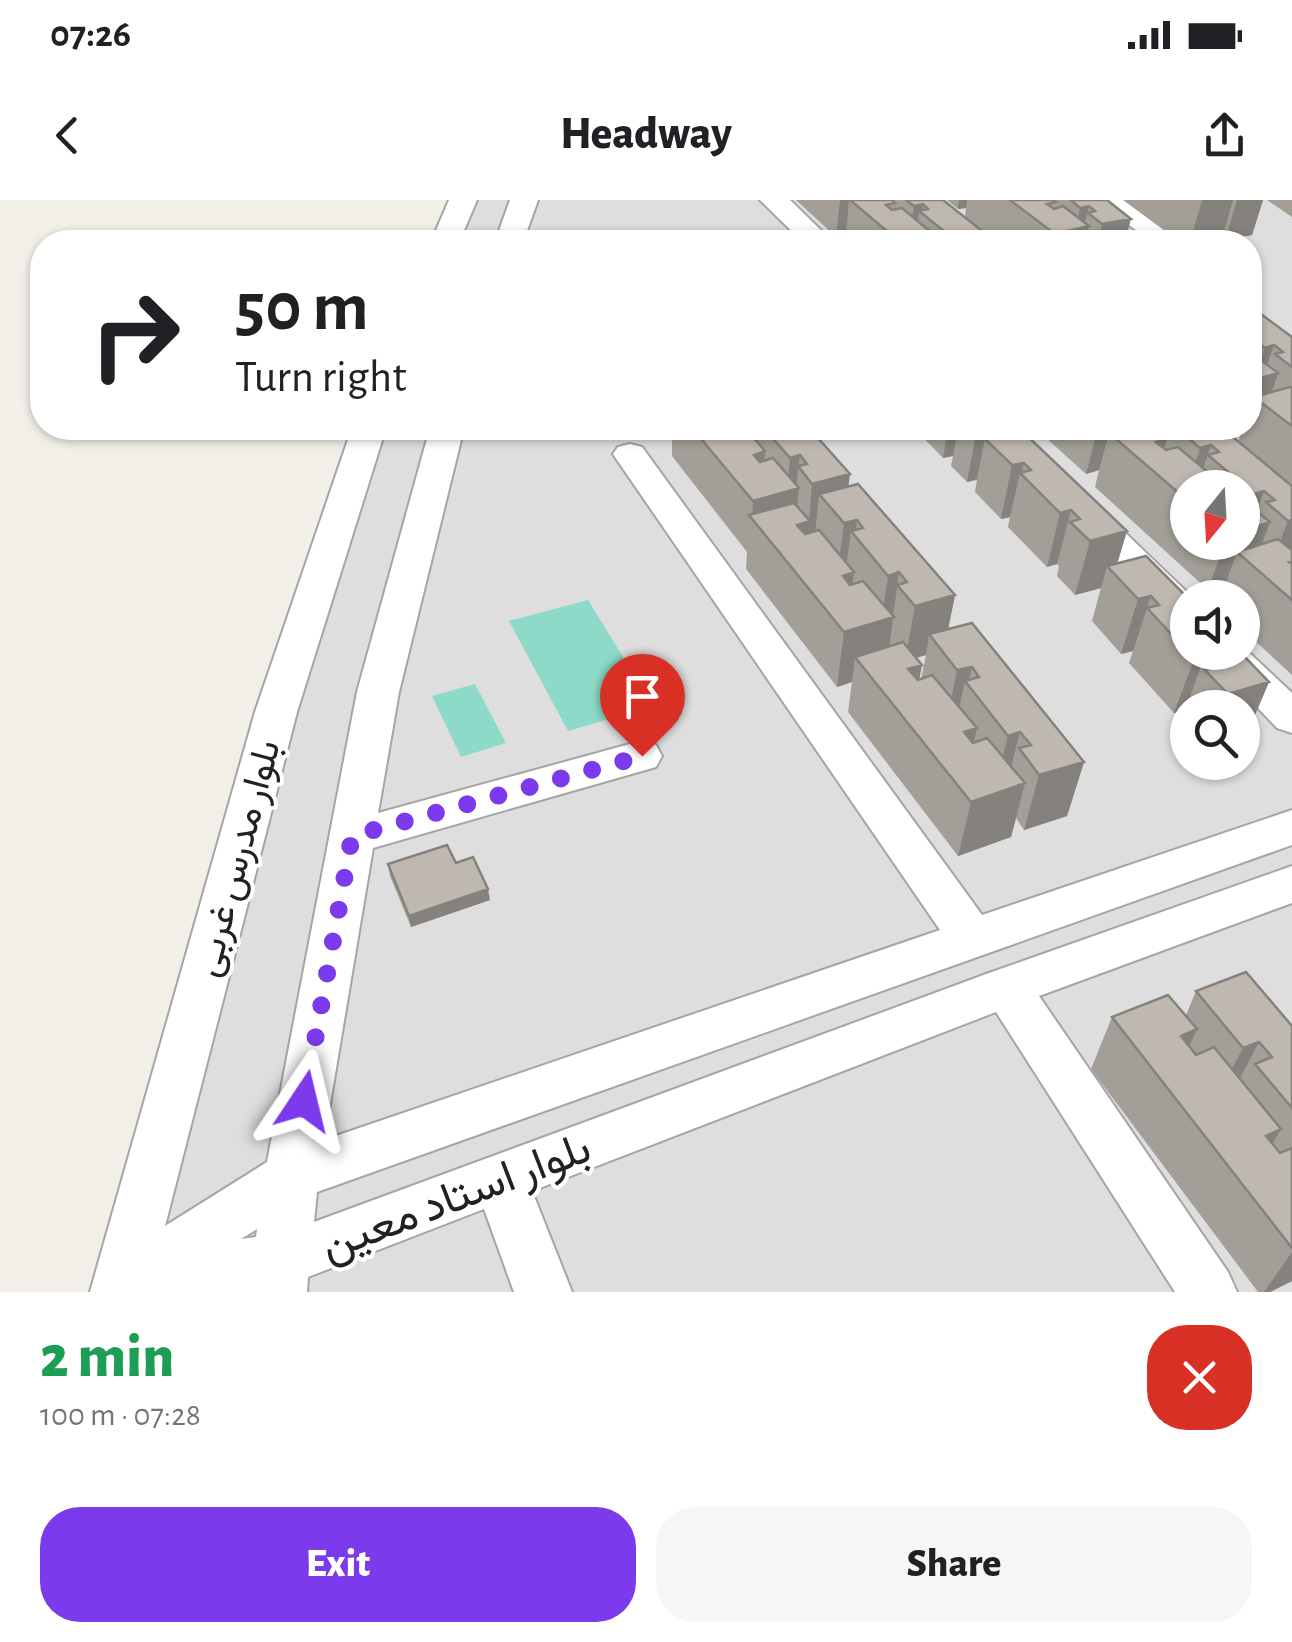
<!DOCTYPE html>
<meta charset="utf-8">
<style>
:root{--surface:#fff;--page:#f6f6f6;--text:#202124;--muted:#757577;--accent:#7c3aed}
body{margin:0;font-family:"Alegreya Sans",Vazirmatn,sans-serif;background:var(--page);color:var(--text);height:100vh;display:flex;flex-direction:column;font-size:38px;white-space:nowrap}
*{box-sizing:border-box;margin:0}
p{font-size:32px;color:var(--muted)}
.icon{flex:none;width:55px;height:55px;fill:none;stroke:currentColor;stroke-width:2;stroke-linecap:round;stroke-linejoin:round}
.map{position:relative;height:1092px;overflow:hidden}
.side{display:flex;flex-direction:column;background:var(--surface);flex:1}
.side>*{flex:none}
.top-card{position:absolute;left:30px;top:30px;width:1232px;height:210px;border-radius:40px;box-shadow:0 2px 8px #0004;background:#fff;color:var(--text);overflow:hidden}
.needle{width:65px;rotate:198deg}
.controls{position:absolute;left:1170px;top:270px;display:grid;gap:20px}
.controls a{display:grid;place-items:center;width:90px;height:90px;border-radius:50%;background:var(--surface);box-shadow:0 2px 8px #0004;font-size:50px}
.pin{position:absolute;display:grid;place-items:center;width:85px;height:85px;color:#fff;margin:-102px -42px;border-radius:50% 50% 50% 0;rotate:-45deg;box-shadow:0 0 10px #0007}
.pin .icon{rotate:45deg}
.me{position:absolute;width:110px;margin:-55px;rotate:10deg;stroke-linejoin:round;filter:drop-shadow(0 0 8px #0008)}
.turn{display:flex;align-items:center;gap:35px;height:210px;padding:0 40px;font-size:45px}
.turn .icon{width:130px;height:130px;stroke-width:2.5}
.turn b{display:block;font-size:70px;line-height:85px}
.round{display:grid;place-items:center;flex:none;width:105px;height:105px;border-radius:40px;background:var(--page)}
.summary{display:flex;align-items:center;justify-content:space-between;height:170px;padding:0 40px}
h1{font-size:60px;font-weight:800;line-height:75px;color:#1e9e55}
.primary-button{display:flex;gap:20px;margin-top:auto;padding:20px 40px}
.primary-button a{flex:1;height:115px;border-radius:40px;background:var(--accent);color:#fff;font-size:40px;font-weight:800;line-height:115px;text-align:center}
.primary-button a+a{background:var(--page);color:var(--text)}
.status{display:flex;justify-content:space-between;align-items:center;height:70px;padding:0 50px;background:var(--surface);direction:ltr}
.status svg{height:28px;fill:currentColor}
header{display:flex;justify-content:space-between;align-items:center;height:130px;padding:0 40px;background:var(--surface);font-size:45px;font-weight:800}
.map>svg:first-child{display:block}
.residential{fill:#dfdede;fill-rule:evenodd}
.pitch{fill:#8cdac7}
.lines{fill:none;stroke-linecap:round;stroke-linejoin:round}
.street-casing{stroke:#a5a5a5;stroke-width:4}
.street{fill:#fff;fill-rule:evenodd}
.wall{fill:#a39e98;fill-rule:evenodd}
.shaded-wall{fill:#85817c}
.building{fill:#beb8b1;stroke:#85817c;stroke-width:2.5}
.route{stroke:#7c3aed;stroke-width:18;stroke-dasharray:0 32.4}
.labels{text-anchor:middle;stroke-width:8;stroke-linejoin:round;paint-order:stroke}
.street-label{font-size:38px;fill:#212121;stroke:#fff}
.near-street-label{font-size:45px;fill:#212121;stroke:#fff}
</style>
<div class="status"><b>07:26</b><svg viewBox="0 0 49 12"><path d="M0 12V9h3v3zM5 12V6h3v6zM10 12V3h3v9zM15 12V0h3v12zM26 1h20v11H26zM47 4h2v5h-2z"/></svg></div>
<header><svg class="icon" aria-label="back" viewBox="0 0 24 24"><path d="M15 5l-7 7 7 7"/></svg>Headway<svg class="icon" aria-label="share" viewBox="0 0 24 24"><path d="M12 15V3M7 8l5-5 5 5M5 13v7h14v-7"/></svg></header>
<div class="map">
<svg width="1292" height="1092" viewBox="0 0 1292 1092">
<rect width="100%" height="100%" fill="#f1efe8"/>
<path class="residential" d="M463,0H1292V1092H124L344,289L369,228H1250V42H445ZM1188,288H1242V342H1188ZM1188,398H1242V452H1188ZM1188,508H1242V562H1188Z"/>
<path class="pitch" d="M588,400L653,506L568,531L509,421Z
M475,484L506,543L461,557L432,496Z"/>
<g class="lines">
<defs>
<path id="street" d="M449,0H477L459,42H431Z
M510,0H538L523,42H495Z
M760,0H790L833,42H803Z
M1095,0H1127L1184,42H1152Z
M352,228H386L297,512L165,1026L267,962L357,492L430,228H464L399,492L378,613L641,541L656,545L662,556L656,567L373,648L324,940L940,730L613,254L618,247L630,244L642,247L982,715L1292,610V645L317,992L314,1022L989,773L1292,666V703L1039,796L1228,1072L1237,1092H1175L996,812L532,991L572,1092H514L484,1009L308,1077L307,1092H90L255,512ZM257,1029L256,1037L241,1039Z
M980,228H1016L1193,398H1188V428L1174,424Z
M1242,446L1292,493V533L1277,528L1205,452H1242Z"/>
</defs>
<use href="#street" class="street-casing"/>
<use href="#street" class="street"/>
</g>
<path class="wall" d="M796,0H943L965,17L966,8L958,9L947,0H1107L1125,42H845L846,34L836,37Z
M1123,0H1263L1252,35L1225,40L1222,38L1221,42H1180Z
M1267,0H1292V17Z
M1250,106L1292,137V475L1242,429V398H1221L1225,385L1208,390L1095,287L1099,270L1086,274L1035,228H1250ZM1242,231L1238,242L1230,234ZM1188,288H1242V342H1188Z
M672,228H809L848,286L955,395L948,429L1084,562L1067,616L1024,630L1016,618L1011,637L958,656L848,512L852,482L837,487L746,369L747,352L672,256ZM926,455L921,479L919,480L916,458Z
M914,228H1010L1009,233L1127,331L1117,364L1240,452L1269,482L1246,536L1242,538V508H1188V512L1185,510L1174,513L1129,463L1133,451L1121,454L1092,421L1101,388L1075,395L1057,376L1059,366L1057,364L1047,367L1008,327L1010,317L1001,319L975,292L977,280L967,282L951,266L953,256L943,258Z
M456,663L490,700L411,727L390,676L388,664Z
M1196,791L1292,826V1081L1270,1092H1258L1091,869L1112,817L1186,815Z"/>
<path class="shaded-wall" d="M840,0H849L846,34L836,37Z
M959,0H967L966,8L958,9Z
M1202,0H1233L1221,42H1190Z
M1237,0H1263L1252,35L1225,40Z
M923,4L922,13L919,11L915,42H909L914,6Z
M1089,6L1084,27L1089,26L1085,42H1053L1055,34L1076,29L1080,8Z
M1131,19L1125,42H1098L1102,24Z
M958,34L957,42H949L950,36Z
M1274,145L1263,178L1278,173L1267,207L1255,198L1250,207V181L1254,180L1265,148Z
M752,228H758L757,254L765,251L762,298L787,292L790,258L800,255L796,289L799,288L794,342L752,318L753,301L750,267Z
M948,228H958L953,256L943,258Z
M983,228H1010L1004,257L985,239L977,279L967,282L977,229Z
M1098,228H1135L1109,233L1099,270L1086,274Z
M1150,228H1168L1164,240L1167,239L1156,274Z
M1226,228H1243L1242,231L1223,236Z
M1211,245L1197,288L1184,298L1200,248Z
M1024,263L1021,275L1020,273L1010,317L1001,319L1012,265Z
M850,274L844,323L819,294L815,335L808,337L797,325L809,321L812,284Z
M1264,291L1251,328L1270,322L1254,366L1237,352L1225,385L1208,390L1225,342H1242V327L1254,294Z
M1071,310L1057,364L1047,367L1060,313Z
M857,320L855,336L851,331L845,375L854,372L847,427L837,378L844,323Z
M1292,320V381L1267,375L1288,321Z
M1127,331L1114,374L1107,366L1101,388L1075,395L1090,341Z
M899,372L886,471L855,457L852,482L837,487L844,432L881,421L888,376Z
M955,395L944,449L929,434L926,455L905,461L915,406Z
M1151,396L1133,451L1121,454L1138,399Z
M1205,455L1185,510L1174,513L1194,459Z
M922,465L912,519L908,469Z
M972,467L968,484L965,481L956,522L946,525L957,470Z
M1269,482L1246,536L1242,538V508H1223L1228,494Z
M977,528L964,582V532Z
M1020,532L1006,587L994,590L1008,536Z
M1084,562L1067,616L1024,630L1039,575Z
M1025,583L1011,637L958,656L971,602Z
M488,689L490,700L411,727L409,716Z
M1197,829L1173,881L1181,836Z
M1259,842L1232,893L1216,899L1243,848Z
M1281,929L1252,979L1266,936Z
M1292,1052V1081L1270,1092H1264Z"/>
<path class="building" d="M850,0H892L895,3L886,5L892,10L902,8L931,32L922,34L928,39L938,37L945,42H900Z
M906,0H943L996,42H959L957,41L965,39L958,34L950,36L919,11L928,9L923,4L914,6Z
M1010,0H1053L1056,2L1047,4L1054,9L1063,6L1089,26L1055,34Z
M1071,0H1107L1131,19L1102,24L1088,13L1095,11L1089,6L1080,8Z
M1250,106L1292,137V167L1275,154L1283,152L1274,145L1265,148L1250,137Z
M1250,152L1278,173L1250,181Z
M1290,187L1292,188V226L1254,197Z
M692,228H745L765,251L754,255L760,262L773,258L799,288L753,301Z
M764,228H809L850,274L812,284L798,266L807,264L800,255L790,258Z
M1130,228H1154L1167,239L1156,242L1166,250L1178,247L1222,284L1212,288H1188V301L1109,233Z
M1177,228H1222L1292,286V320L1288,321L1266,302L1275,300L1264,291L1254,294L1208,255L1219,252L1211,245L1200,248Z
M1021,230L1127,331L1090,341L1070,322L1080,319L1071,310L1060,313L1020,273L1031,270L1024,263L1012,265L985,239Z
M858,284L955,395L915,406L897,385L907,382L899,372L888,376L851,331L863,328L857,320L844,323L819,294Z
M1242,300L1270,322L1242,331Z
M794,303L810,321L797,325L805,334L819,330L854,372L843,376L850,385L863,381L894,417L844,432L749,315Z
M1278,339L1292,350V361L1289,362L1292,364V400L1237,352Z
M1146,356L1188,398V452L1147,408L1159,405L1151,396L1138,399L1107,366Z
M972,423L1084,562L1039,575L1019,548L1031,545L1020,532L1008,536L965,481L979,477L972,467L957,470L929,434Z
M903,442L922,465L908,469L918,480L932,475L977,528L964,532L973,543L987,538L1025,583L971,602L855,457Z
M1188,452H1240L1269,482L1228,494L1205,470L1216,467L1205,455L1194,459Z
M447,645L456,663L473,657L488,689L409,716L388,664Z
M1246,772L1292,826V908L1255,864L1272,857L1259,842L1243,848L1196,791Z
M1168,795L1197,829L1181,836L1196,855L1214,847L1281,929L1266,936L1280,953L1292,948V1048L1112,817Z"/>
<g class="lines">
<path class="route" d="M304,901L352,636L642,556"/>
</g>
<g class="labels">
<g class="street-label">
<text transform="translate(236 658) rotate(-75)" y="13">بلوار مدرس غربی</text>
</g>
<g class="near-street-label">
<text transform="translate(455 995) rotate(-21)" y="16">بلوار استاد معین</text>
</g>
</g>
</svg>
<div class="controls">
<a><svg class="needle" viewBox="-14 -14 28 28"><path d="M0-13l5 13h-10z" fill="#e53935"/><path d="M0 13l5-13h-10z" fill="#757577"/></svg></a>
<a><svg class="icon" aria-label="sound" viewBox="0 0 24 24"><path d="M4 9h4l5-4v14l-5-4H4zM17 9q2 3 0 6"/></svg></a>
<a><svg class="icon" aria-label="search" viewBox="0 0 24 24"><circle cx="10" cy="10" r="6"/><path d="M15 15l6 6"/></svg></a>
</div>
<div class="pin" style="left:642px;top:556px;background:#d93025"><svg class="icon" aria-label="arrive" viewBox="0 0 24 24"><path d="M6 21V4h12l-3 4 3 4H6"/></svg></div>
<svg class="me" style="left:304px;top:901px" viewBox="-20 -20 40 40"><path d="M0-17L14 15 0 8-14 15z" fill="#7c3aed" stroke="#fff" stroke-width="4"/></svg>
<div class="top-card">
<div class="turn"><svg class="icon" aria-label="right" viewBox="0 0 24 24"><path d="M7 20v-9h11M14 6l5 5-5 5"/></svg><div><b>50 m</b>Turn right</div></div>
</div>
</div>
<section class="side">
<div class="summary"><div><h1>2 min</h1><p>100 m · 07:28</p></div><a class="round" style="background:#d93025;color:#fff"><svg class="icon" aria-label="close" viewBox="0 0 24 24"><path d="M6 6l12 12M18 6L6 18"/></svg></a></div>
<div class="primary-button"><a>Exit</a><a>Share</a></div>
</section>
